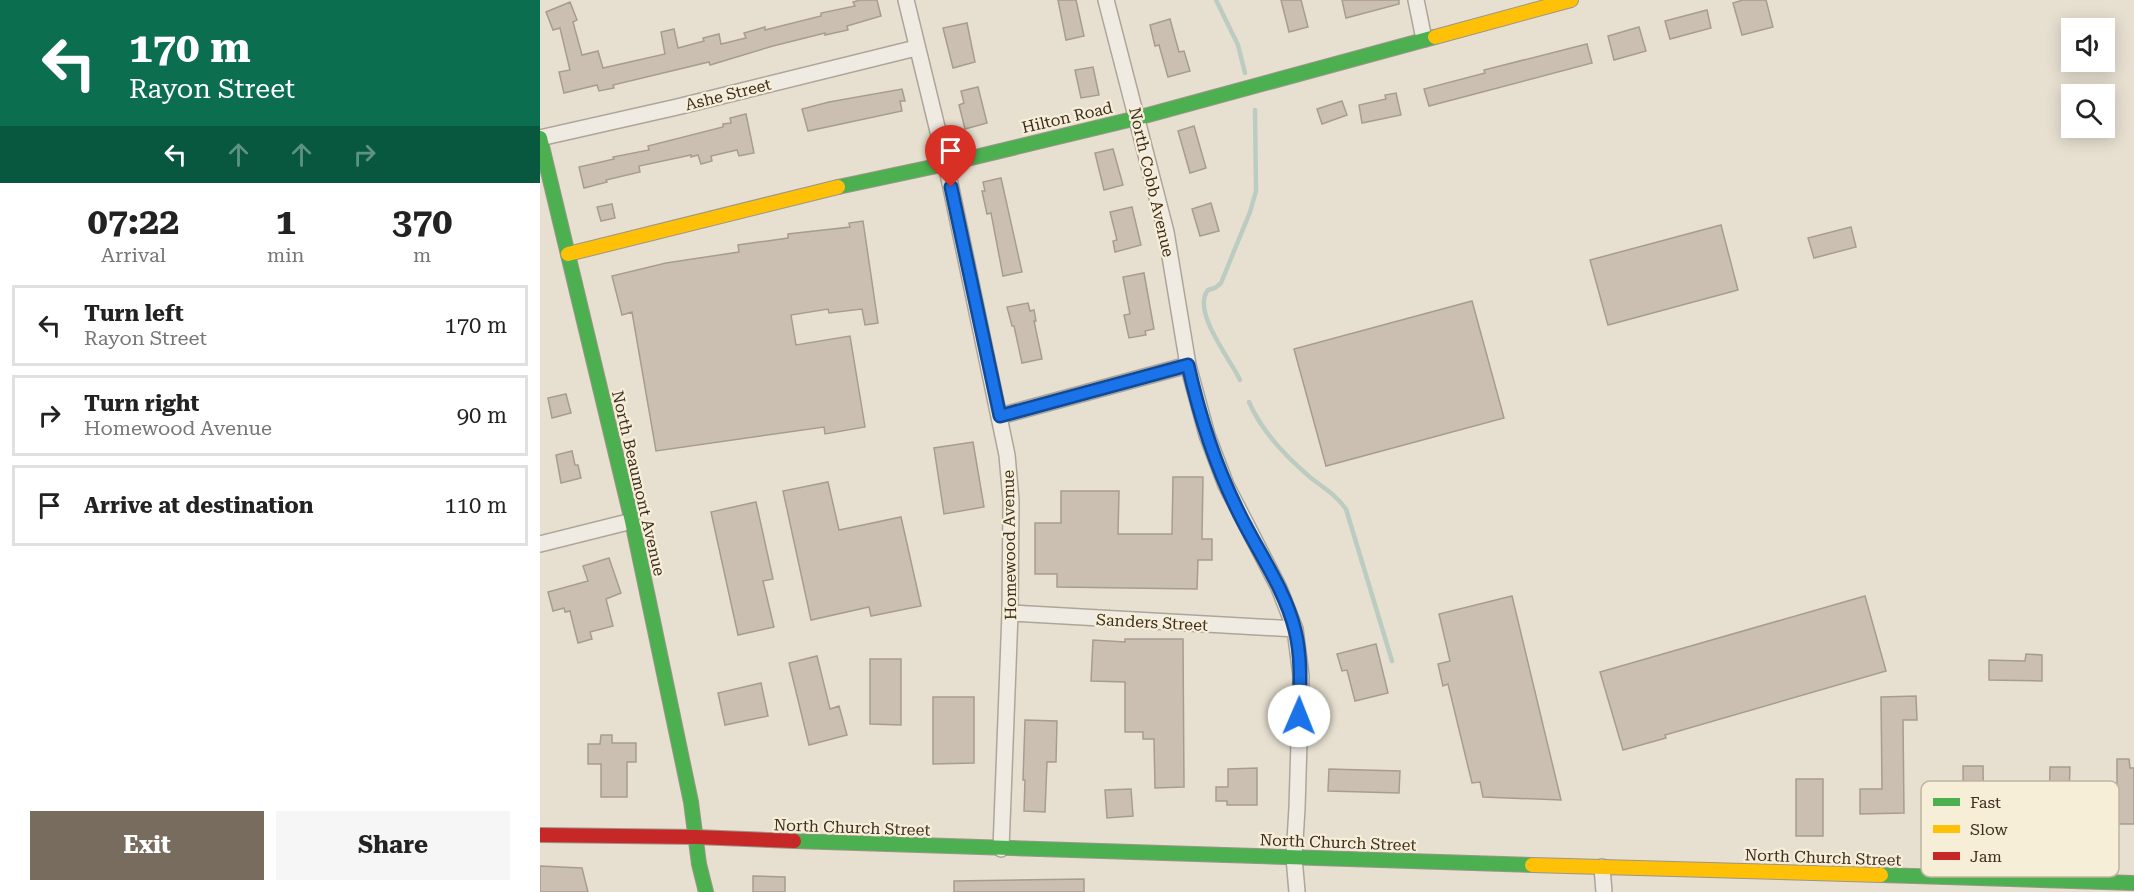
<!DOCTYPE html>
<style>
:root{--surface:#fff;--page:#f6f6f6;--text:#222;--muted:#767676;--line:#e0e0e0;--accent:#786c5e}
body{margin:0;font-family:"Roboto Serif",serif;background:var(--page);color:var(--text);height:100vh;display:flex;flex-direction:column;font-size:22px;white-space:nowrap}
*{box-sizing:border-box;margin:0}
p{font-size:20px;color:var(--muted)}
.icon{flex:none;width:33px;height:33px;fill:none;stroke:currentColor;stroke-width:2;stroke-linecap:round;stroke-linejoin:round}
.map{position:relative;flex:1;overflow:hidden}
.details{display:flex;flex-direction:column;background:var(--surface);width:540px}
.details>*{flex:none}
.guide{background:#0b6e4f;color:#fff;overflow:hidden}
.tools{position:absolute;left:1521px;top:18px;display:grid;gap:12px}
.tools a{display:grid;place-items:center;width:54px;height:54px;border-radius:0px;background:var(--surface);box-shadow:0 3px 15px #0003;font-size:30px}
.pin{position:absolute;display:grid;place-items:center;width:51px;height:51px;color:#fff;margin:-62px -26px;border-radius:50% 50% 50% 0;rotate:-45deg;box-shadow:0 0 6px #0007}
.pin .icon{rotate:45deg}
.me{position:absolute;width:66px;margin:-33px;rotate:1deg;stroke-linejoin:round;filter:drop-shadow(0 0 4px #0008)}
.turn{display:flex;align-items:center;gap:21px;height:126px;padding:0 30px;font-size:27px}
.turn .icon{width:78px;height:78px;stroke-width:2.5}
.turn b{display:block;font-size:42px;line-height:51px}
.lanes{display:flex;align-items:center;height:57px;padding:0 30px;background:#0003;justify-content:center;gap:30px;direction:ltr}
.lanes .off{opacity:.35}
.eta{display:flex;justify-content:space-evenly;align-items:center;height:102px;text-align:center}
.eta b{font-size:36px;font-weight:700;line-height:42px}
.action{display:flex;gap:12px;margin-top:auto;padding:12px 30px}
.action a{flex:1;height:69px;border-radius:0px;background:var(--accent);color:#fff;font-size:24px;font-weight:700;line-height:69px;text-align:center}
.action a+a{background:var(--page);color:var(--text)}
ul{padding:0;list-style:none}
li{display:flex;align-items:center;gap:18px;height:81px;margin:0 12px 9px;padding:0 18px;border:3px solid var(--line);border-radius:0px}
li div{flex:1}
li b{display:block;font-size:22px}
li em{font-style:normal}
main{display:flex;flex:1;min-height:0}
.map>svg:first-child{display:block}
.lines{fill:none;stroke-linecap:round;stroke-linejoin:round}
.stream{stroke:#bcccc2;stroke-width:4.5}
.building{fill:#cbbfb2;stroke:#a89c90;stroke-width:1.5}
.street-casing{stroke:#ada599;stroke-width:18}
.fast-casing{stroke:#9c958a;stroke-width:16}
.slow-casing{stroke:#9c958a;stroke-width:16}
.jam-casing{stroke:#9c958a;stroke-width:16}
.street{stroke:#efebe3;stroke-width:15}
.fast{stroke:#4caf50;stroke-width:14}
.slow{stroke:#ffc107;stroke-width:14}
.jam{stroke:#c62828;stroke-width:14}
.route-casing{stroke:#114b97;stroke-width:15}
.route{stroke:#1a73e8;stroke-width:10}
.labels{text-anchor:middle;stroke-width:4.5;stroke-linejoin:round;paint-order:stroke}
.street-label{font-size:16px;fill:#3d2e20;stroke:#f7eed8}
.key{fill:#f7eed8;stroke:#bfb4a1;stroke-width:1.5}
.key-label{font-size:16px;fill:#3d2e20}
</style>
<main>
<section class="details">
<div class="guide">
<div class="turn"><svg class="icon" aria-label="left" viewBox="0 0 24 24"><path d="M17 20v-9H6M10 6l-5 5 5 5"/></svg><div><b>170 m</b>Rayon Street</div></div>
<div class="lanes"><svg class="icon" aria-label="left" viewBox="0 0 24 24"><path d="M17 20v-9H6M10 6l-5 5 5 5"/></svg><svg class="icon off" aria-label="ahead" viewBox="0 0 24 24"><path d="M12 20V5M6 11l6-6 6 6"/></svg><svg class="icon off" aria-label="ahead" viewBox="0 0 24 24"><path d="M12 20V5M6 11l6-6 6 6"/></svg><svg class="icon off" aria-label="right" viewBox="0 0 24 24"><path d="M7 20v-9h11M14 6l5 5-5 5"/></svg></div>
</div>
<div class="eta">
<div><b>07:22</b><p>Arrival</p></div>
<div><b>1</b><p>min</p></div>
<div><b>370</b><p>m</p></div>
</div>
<ul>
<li><svg class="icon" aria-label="left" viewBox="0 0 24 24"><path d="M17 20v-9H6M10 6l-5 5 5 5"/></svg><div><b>Turn left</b><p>Rayon Street</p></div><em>170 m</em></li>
<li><svg class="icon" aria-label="right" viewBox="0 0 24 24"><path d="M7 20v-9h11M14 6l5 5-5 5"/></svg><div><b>Turn right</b><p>Homewood Avenue</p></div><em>90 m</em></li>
<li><svg class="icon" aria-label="arrive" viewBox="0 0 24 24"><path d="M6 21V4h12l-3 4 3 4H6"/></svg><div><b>Arrive at destination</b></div><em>110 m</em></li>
</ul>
<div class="action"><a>Exit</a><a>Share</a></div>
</section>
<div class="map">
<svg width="1594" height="892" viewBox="0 0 1594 892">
<rect width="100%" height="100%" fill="#e7e0d1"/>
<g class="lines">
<path class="stream" d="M676,0L698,45L705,73
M700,380C691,360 651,311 668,290L675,288L681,283L710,212L716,191L715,110
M709,402C722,432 746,457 771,478C784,488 796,495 806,509L852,661"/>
</g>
<path class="building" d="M320,0H337L341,16L307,26L308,30L285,35V33L233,46L170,65L169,62L73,85L74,88L59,91L57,85L24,93L19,72L30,70L20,28L13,30L6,12L30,2L37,20L33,22L42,55L58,51L63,68L125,54L121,32L134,29L138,48L164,41L163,38L179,34L181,44L206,38L204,33L225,27V30L281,16V13L315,6L313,2Z
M518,0H536L544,36L526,40Z
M741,0H761L768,27L749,32Z
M802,0H859V4L806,18Z
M1203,0H1226L1233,27L1202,35L1193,3Z
M1167,10L1171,28L1130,39L1125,21Z
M630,19L639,52L644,51L650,71L628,77L619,45L615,46L610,25Z
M427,23L435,62L413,68L403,28Z
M1099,27L1106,51L1074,60L1068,36Z
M1047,44L1052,63L889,106L884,89L945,73L944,70Z
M553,67L559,95L541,98L535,70Z
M438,87L447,123L425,129L419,105L424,103L421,91Z
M362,89L365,101H360L362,111L268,131L262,109L289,102Z
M856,93L861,115L822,123L819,105L846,99L845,95Z
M802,101L807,115L782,124L777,109Z
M206,114L214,153L199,156L197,150L171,156L172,161L161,164L158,155L151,157V155L99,166L100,172L66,180L67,182L44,188L39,167L74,159L73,157L109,150L108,146L183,127V124L191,123L190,118Z
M654,126L666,168L650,173L638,131Z
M573,149L583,185L564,190L555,153Z
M461,178L482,272L463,276L451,213L447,214L442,191H445L443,182Z
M671,203L679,231L660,236L652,209Z
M72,204L75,218L61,221L57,207Z
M592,207L601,245L575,252L573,241L577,240L570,212Z
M323,221L338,323L325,325L322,309L289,313L288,309L251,315L256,345L310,336L325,427L285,434L284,427L116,451L92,312L82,315L72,276L126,263L199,252L198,245L248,238V234L310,227L309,223Z
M1181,225L1198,290L1068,325L1050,260Z
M1311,227L1316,247L1274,258L1268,238Z
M604,273L614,329L605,331L606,335L589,338L584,315L590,314L583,277Z
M932,301L964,418L786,466L754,349Z
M488,303L490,311L494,310L496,321H494L502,359L482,363L474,326H472L467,307Z
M26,394L31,413L12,418L8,398Z
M433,442L444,507L404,514L394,448Z
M32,451L35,465H38L41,478L21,483L16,455Z
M633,477H663L662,539H672V560H658L657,589L517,587V574H495V523H521V491H579L578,534H632Z
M288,482L299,530L361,517L381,606L331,616L329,607L271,620L243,491Z
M216,502L233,579L223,581L234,627L198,635L171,512Z
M69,558L81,593L66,599L73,626L50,632L52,639L38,643L30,611L25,612L24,608L13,611L8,592L48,581L43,566Z
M972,596L1021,800L943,797L940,782L932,783L908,684L903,686L898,664L910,661L899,614Z
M1325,596L1346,671L1125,735L1126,738L1083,750L1060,672Z
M585,639H643L644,787L615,788L614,739H603V732H585V682L551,681L553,640L585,642Z
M836,644L848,693L815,701L807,670L802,671L797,654Z
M1486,654L1502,655V681L1449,680V660L1485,661Z
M277,656L290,709L299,706L307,735L269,745L249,663Z
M330,659H361V725L330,724Z
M221,683L228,716L185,725L178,693Z
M1376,696L1377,720H1363L1364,813L1320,814V789H1342L1341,697Z
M393,697H434V763L393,764Z
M485,720L517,721L516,762H507L505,812L484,811L485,780H483Z
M61,735H72V743H96V762H87V797H61V764H48V744H60Z
M1577,759H1589L1590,768H1594V824H1577Z
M1423,766H1443L1444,841H1424Z
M1510,767H1530L1528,818L1509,817Z
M717,768V805H687V801H676V787H688V769Z
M789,769L860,771L859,793L788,791Z
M1256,779H1283V836H1256Z
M591,789L593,816L567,818L565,790Z
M0,866L42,868L48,892H0Z
M213,876L245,877V892H213Z
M544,879V892H414V881Z"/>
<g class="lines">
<defs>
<path id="street" d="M366,0L406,164L467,455L471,500L470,613L461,849
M566,0L626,232L648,365L667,435L686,485L739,588L755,629L761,676L757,808L754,857L757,892
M876,0L884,39
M0,138L137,107L376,48
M460,416L648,365
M0,544L92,521
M470,613L755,629
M1062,867L1064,892"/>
<path id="fast" d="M0,138L92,521L151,802L159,864L166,892
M298,187L406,164L597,118L895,37
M254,841L992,865
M1341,875L1594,883"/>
<path id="slow" d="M895,37L1031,0
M28,254L298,187
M992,865L1341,875"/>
<path id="jam" d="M0,835L156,837L254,841"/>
</defs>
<use href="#street" class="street-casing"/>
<use href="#fast" class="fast-casing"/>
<use href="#slow" class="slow-casing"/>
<use href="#jam" class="jam-casing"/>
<use href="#street" class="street"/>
<use href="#fast" class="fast"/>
<use href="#slow" class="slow"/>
<use href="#jam" class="jam"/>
</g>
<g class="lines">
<defs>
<path id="route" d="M411,187L460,416L648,365C659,414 674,462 696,507C715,548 744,586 755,630C762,658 760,688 759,716"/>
</defs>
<use href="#route" class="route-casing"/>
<use href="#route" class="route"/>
</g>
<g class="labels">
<g class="street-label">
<text transform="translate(188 94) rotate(-14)" y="6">Ashe Street</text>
<text transform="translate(527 117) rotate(-13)" y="6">Hilton Road</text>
<text transform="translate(612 182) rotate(77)" y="6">North Cobb Avenue</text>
<text transform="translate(99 483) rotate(77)" y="6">North Beaumont Avenue</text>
<text transform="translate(469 545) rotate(-91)" y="6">Homewood Avenue</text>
<text transform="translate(612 622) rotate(3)" y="6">Sanders Street</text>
<text transform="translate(312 827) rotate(2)" y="6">North Church Street</text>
<text transform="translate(798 842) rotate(2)" y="6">North Church Street</text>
<text transform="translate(1283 857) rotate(2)" y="6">North Church Street</text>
</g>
</g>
<rect x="1381" y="781" width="198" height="96" rx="9" class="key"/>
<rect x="1393" y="798" width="27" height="8" fill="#4caf50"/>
<rect x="1393" y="825" width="27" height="8" fill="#ffc107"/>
<rect x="1393" y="852" width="27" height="8" fill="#c62828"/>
<g class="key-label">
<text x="1430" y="808">Fast</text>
<text x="1430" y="835">Slow</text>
<text x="1430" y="862">Jam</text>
</g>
</svg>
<div class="tools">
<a><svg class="icon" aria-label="sound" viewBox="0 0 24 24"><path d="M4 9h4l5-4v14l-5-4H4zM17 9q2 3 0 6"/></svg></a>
<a><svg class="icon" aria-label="search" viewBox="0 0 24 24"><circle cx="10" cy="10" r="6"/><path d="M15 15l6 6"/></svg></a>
</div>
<div class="pin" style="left:411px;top:187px;background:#d93025"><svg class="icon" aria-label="arrive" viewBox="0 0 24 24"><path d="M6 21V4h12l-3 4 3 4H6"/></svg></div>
<svg class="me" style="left:759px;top:716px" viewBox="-20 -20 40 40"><circle r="19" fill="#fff"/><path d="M0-13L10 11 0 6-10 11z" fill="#1a73e8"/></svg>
</div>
</main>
